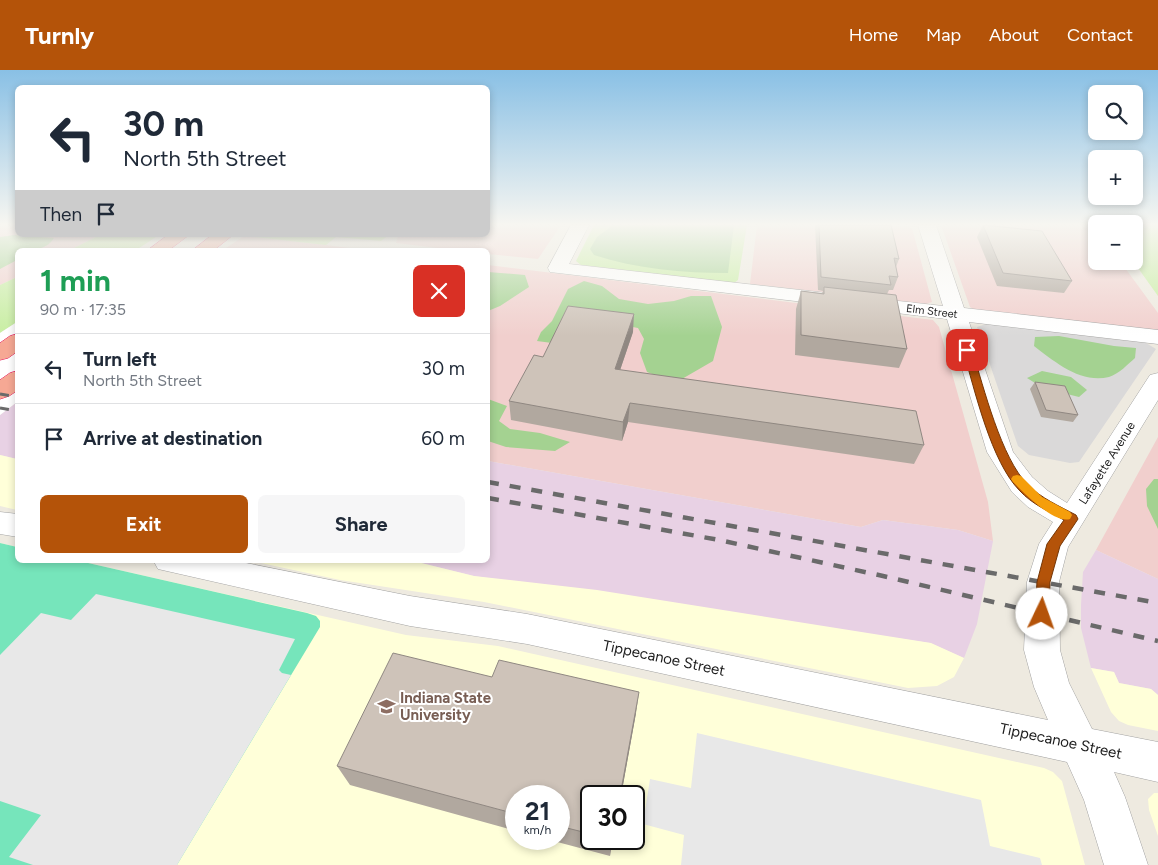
<!DOCTYPE html>
<meta charset="utf-8">
<style>
:root{--surface:#fff;--page:#f6f6f7;--text:#1f2937;--muted:#747a83;--line:#e0e1e3;--accent:#b45309}
body{margin:0;font-family:Figtree,sans-serif;background:var(--page);color:var(--text);height:100vh;display:flex;flex-direction:column;font-size:19px;white-space:nowrap}
*{box-sizing:border-box;margin:0}
p{font-size:16px;color:var(--muted)}
.icon{flex:none;width:28px;height:28px;fill:none;stroke:currentColor;stroke-width:2;stroke-linecap:round;stroke-linejoin:round}
.map{position:relative;flex:1;overflow:hidden}
.panel{position:absolute;left:15px;top:178px;width:475px;height:315px;display:flex;flex-direction:column;background:var(--surface);border-radius:8px;box-shadow:0 2px 8px #0003}
.panel>*{flex:none}
.hud{position:absolute;left:15px;top:15px;width:475px;height:152px;border-radius:8px;box-shadow:0 2px 8px #0003;background:#fff;color:var(--text);overflow:hidden}
.buttons{position:absolute;left:1088px;top:15px;display:grid;gap:10px}
.buttons a{display:grid;place-items:center;width:55px;height:55px;border-radius:8px;background:var(--surface);box-shadow:0 2px 8px #0003;font-size:25px}
.speed{position:absolute;left:505px;top:715px;display:flex;gap:10px;font-size:25px;font-weight:700;text-align:center}
.speed>*{display:grid;place-content:center;width:65px;height:65px;border-radius:50%;background:var(--surface);box-shadow:0 2px 8px #0003;line-height:1}
.speed small{font-size:12px;font-weight:400}
.speed .limit{border:2px solid #111;border-radius:8px;background:#fff;color:#111}
.pin{position:absolute;display:grid;place-items:center;width:42px;height:42px;color:#fff;margin:-21px;border-radius:10px;box-shadow:0 2px 8px #0006}
.me{position:absolute;width:55px;margin:-28px;rotate:3deg;stroke-linejoin:round;filter:drop-shadow(0 0 4px #0008)}
.turn{display:flex;align-items:center;gap:18px;height:105px;padding:0 25px;font-size:22px}
.turn .icon{width:65px;height:65px;stroke-width:2.5}
.turn b{display:block;font-size:35px;line-height:42px}
.then{display:flex;align-items:center;height:48px;padding:0 25px;background:#0003;gap:10px;font-size:19px}
.round{display:grid;place-items:center;flex:none;width:52px;height:52px;border-radius:8px;background:var(--page)}
.head{display:flex;align-items:center;justify-content:space-between;height:85px;padding:0 25px}
h1{font-size:30px;font-weight:700;line-height:38px;color:#1e9e55}
.primary-button{display:flex;gap:10px;margin-top:auto;padding:10px 25px}
.primary-button a{flex:1;height:58px;border-radius:8px;background:var(--accent);color:#fff;font-size:20px;font-weight:700;line-height:58px;text-align:center}
.primary-button a+a{background:var(--page);color:var(--text)}
ul{padding:0;list-style:none}
li{display:flex;align-items:center;gap:15px;height:70px;padding:0 25px;border-top:1px solid var(--line)}
li div{flex:1}
li b{display:block;font-size:19px}
li em{font-style:normal}
header{display:flex;align-items:center;gap:30px;box-sizing:border-box;height:70px;padding:0 25px;background:var(--accent);color:#fff}
header strong{font-size:24px}
nav{display:flex;gap:28px;margin-inline-start:auto;font-size:18px}
.map>svg:first-child{display:block}
.residential{fill:#dad9d9}
.commercial{fill:#f1cfcd}
.industrial{fill:#e8d1e4}
.education{fill:#ffffd9;fill-rule:evenodd}
.grass{fill:#c7eea1}
.forest{fill:#a4d291}
.pitch{fill:#76e5bb}
.parking{fill:#e8e8e8}
.pier{fill:#fff}
.lines{fill:none;stroke-linecap:round;stroke-linejoin:round}
.minor-casing{stroke:#a3a3a3;stroke-width:1}
.trunk-casing{stroke:#e5155c;stroke-width:1}
.minor{fill:#fff;fill-rule:evenodd}
.trunk{fill:#f6a894;fill-rule:evenodd}
.rail-far1{stroke:#6a6a6a;stroke-width:3;stroke-dasharray:9 9;stroke-linecap:butt}
.rail{stroke:#6a6a6a;stroke-width:4.5;stroke-dasharray:11 11;stroke-linecap:butt}
.wall{fill:#b1a89f}
.shaded-wall{fill:#908882}
.building{fill:#cec3b9;stroke:#908882}
.route{fill:#b45309;stroke:#753606}
.slow{fill:#f59e0b}
.labels{text-anchor:middle;stroke-width:4;stroke-linejoin:round;paint-order:stroke}
.far-street-label{font-size:11px;fill:#1c1c1c;stroke:#fff}
.street-label{font-size:12px;fill:#1c1c1c;stroke:#fff}
.near-street-label{font-size:15px;fill:#1c1c1c;stroke:#fff}
.near-education-label{font-size:15px;font-weight:bold;fill:#785e54;stroke:#fff;text-anchor:start}
</style>
<header>
<strong>Turnly</strong>
<nav><a>Home</a><a>Map</a><a>About</a><a>Contact</a></nav>
</header>
<div class="map">
<svg width="1158" height="795" viewBox="0 0 1158 795">
<rect width="100%" height="100%" fill="#eeeae0"/>
<path class="residential" d="M986,254L1146,273L1156,279L1079,392L1070,393L1029,385L1018,376L977,257Z"/>
<path class="commercial" d="M4,155H17L18,165H100L70,180H18L17,207L0,215V157Z
M488,155H561L538,189L488,184V180H454L396,173L398,165H488Z
M757,155H878L912,158L932,232L926,234L750,214Z
M941,155H1094L1096,158V191H1120L1158,243V261L973,239L970,237Z
M244,166L326,175L364,180H223Z
M488,195L933,250L939,257L988,432L993,471L958,460L883,450L861,457L488,391Z
M1158,367V509L1096,480Z"/>
<path class="industrial" d="M17,332V389L0,385V345Z
M488,391L861,457L883,450L958,460L993,471L977,554L964,588L930,573L474,506L409,490H488Z
M1096,480L1158,509V625L1151,619L1119,613L1114,602L1091,598L1081,558V535L1083,502Z"/>
<path class="education" d="M0,385L17,389V440L0,436Z
M0,473L17,477L18,490H75L406,565L498,576L1044,698L1053,702L1062,711L1085,795H0ZM516,726H559V769H516ZM591,726H634V769H591Z
M247,490H409L474,506L597,520L931,573L964,588L954,607L937,616L908,618L484,532L340,510Z
M1091,598L1114,602L1119,613L1151,619L1158,625V661L1128,655L1119,651L1111,642Z
M1154,723H1158V766L1149,740L1148,729Z"/>
<path class="grass" d="M594,155H747L738,210L734,213L581,195L576,191Z
M1134,155H1158V226L1133,191Z
M100,165H159L136,180H70Z
M245,165H389L381,171L336,167L326,175L244,166Z
M17,207V252L0,263V215Z"/>
<path class="forest" d="M613,155H734L728,203C684,203 636,199 594,185L590,179L597,167Z
M14,165L54,168C46,181 31,180 18,180L17,190L0,199V167Z
M488,202L525,205L529,217L500,236L488,241Z
M584,211L602,216L619,229L648,234L674,231L691,226H711L722,257L713,291L675,313L647,302L640,283L644,269L638,258L606,252L552,273L537,271L541,262L552,251L568,219Z
M1059,266L1114,276L1136,278L1135,288C1128,294 1119,304 1109,307C1081,314 1055,292 1034,276L1035,267Z
M1042,301L1071,307L1087,320L1079,327L1043,318L1027,308Z
M488,329L507,336L499,351L510,359L540,363L570,372L555,381L506,377L488,371Z
M1154,409H1158V459L1147,436L1146,419Z"/>
<path class="pitch" d="M0,473L17,477L18,490H75L307,543L316,546L320,551V557L177,795H0Z"/>
<path class="parking" d="M96,524L295,569L279,600L282,603L291,605L177,795H33L9,787L41,745L0,731V585L41,543L71,550Z
M697,663L981,730L990,776L1040,788L1042,795H681L684,765L643,754L650,709L691,718Z"/>
<path class="pier" d="M17,252V332L0,345V263Z"/>
<g class="lines">
<defs>
<path id="minor" d="M571,155H589L569,194L943,236L918,155H936L964,238L1158,260V274L969,252L1013,382L1032,407L1048,421L1067,433L1150,305L1158,303V330L1068,477L1059,512L1060,580L1069,613L1092,659L1158,672V712L1114,702L1125,727L1148,795H1104L1084,730L1067,692L527,574L410,556L158,499L153,490H231L410,526L527,544L1048,650L1034,617L1024,580L1027,512L1039,474L1053,452L1028,437L1012,422L987,382L947,249L550,202L548,198Z
M0,442L18,444V467L0,464Z"/>
<path id="trunk" d="M168,165H189L169,180H148Z
M212,165H233L214,180H193Z
M18,264V281L8,288L0,290V273L10,266Z
M18,301V320L9,326L0,329V310L10,303Z"/>
</defs>
<use href="#minor" class="minor-casing"/>
<use href="#trunk" class="trunk-casing"/>
<use href="#minor" class="minor"/>
<use href="#trunk" class="trunk"/>
<path class="rail-far1" d="M0,324L18,327
M0,338L18,341"/>
<path class="rail" d="M488,412L1158,533
M488,428L719,470L883,506L1158,571"/>
</g>
<path class="wall" d="M815,155H891L899,189L896,197L898,207L893,220H889L887,224L907,279L899,298L795,285L796,239L801,221L822,223L823,221L818,220Z
M983,155L1072,211L1064,223L997,216L977,167Z
M633,262L620,300L924,375L914,394L628,352L622,371L511,350L509,331L543,287Z
M1035,312L1078,345L1073,352L1041,347L1030,319Z
M636,643L621,726H591V769H613L610,786L546,769H559V726H516V761L350,715L337,696Z"/>
<path class="shaded-wall" d="M634,244L633,262L614,318L615,299Z
M630,333L628,352L622,371L623,352Z
M639,622L636,643L621,726H620Z
M612,769H613L610,786Z"/>
<path class="building" d="M819,155H891L899,189L894,188L898,207L889,206L891,215L821,207Z
M983,155L1042,161L1072,211L1003,203Z
M824,217L896,225L907,279L801,265V221L824,224Z
M568,236L634,244L615,299L916,341L924,375L630,333L623,352L509,331L534,285L543,287Z
M1035,312L1065,316L1078,345L1046,340Z
M393,583L492,607L499,590L639,622L620,726H591V764L559,756V726H516V744L337,696Z"/>
<linearGradient id="sky" x2="0" y2="1"><stop stop-color="#89c0e5"/><stop offset="0.58" stop-color="#f7f6f1"/><stop offset="1" stop-color="#f7f6f1" stop-opacity="0"/></linearGradient>
<rect width="1158" height="266" fill="url(#sky)"/>
<path class="route" d="M967,278L972,280C984,318 1001,388 1028,415C1041,428 1059,436 1076,445L1078,449L1060,476L1050,512L1049,544L1047,548L1042,550L1037,548L1035,544L1037,512L1047,474L1064,450C1048,441 1032,434 1020,421C991,392 975,321 963,280Z"/>
<path class="slow" d="M1017,405L1021,406L1042,427L1070,442L1072,445L1070,449C1054,454 1024,423 1013,412L1011,409L1013,406Z"/>
<defs>
<symbol id="university-bare" viewBox="-9 -9 18 18"><path d="M0-5L7-2L0 1L-7-2ZM-4 1L0 2.5L4 1V4Q0 6-4 4Z" fill="#8d6e63" stroke="#fff" stroke-width="2.5" paint-order="stroke"/></symbol>
</defs>
<g fill-rule="evenodd">
<use href="#university-bare" x="374" y="624" width="25" height="25"/>
</g>
<g class="labels">
<g class="far-street-label">
<text transform="translate(932 241) rotate(7)" y="4">Elm Street</text>
</g>
<g class="street-label">
<text transform="translate(1107 393) rotate(-58)" y="4">Lafayette Avenue</text>
</g>
<g class="near-street-label">
<text transform="translate(664 588) rotate(12)" y="5">Tippecanoe Street</text>
<text transform="translate(1061 671) rotate(12)" y="5">Tippecanoe Street</text>
</g>
<g class="near-education-label">
<text x="400" y="633">Indiana State<tspan x="400" dy="17">University</tspan></text>
</g>
</g>
</svg>
<div class="buttons">
<a><svg class="icon" aria-label="search" viewBox="0 0 24 24"><circle cx="10" cy="10" r="6"/><path d="M15 15l6 6"/></svg></a>
<a>+</a>
<a>−</a>
</div>
<div class="speed"><div>21<small>km/h</small></div><div class="limit">30</div></div>
<div class="pin" style="left:967px;top:280px;background:#d93025"><svg class="icon" aria-label="arrive" viewBox="0 0 24 24"><path d="M6 21V4h12l-3 4 3 4H6"/></svg></div>
<svg class="me" style="left:1042px;top:544px" viewBox="-20 -20 40 40"><circle r="19" fill="#fff"/><path d="M0-13L10 11 0 6-10 11z" fill="#b45309"/></svg>
<div class="hud">
<div class="turn"><svg class="icon" aria-label="left" viewBox="0 0 24 24"><path d="M17 20v-9H6M10 6l-5 5 5 5"/></svg><div><b>30 m</b>North 5th Street</div></div>
<div class="then">Then<svg class="icon" aria-label="arrive" viewBox="0 0 24 24"><path d="M6 21V4h12l-3 4 3 4H6"/></svg></div>
</div>
<section class="panel">
<div class="head"><div><h1>1 min</h1><p>90 m · 17:35</p></div><a class="round" style="background:#d93025;color:#fff"><svg class="icon" aria-label="close" viewBox="0 0 24 24"><path d="M6 6l12 12M18 6L6 18"/></svg></a></div>
<ul>
<li><svg class="icon" aria-label="left" viewBox="0 0 24 24"><path d="M17 20v-9H6M10 6l-5 5 5 5"/></svg><div><b>Turn left</b><p>North 5th Street</p></div><em>30 m</em></li>
<li><svg class="icon" aria-label="arrive" viewBox="0 0 24 24"><path d="M6 21V4h12l-3 4 3 4H6"/></svg><div><b>Arrive at destination</b></div><em>60 m</em></li>
</ul>
<div class="primary-button"><a>Exit</a><a>Share</a></div>
</section>
</div>
